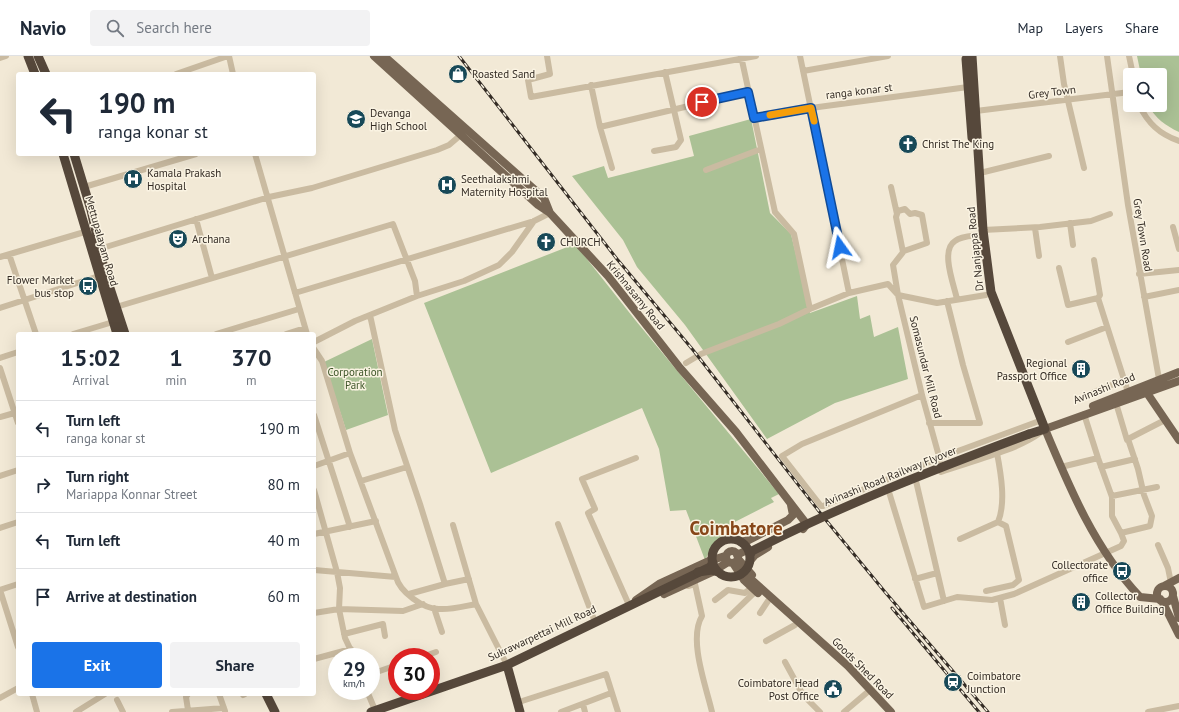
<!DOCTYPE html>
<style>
:root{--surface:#fff;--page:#f2f2f3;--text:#1f2937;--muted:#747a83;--line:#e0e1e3;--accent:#1a73e8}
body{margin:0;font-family:"PT Sans",sans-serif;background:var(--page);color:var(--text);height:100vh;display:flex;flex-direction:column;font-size:15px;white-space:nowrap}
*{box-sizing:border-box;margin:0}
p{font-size:13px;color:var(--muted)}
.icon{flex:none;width:22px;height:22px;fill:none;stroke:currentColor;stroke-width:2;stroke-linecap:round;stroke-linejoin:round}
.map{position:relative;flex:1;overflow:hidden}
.panel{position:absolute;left:16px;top:276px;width:300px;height:364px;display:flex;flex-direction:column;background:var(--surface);border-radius:4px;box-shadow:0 4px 16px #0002}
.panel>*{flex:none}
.guide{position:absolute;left:16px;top:16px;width:300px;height:84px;border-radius:4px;box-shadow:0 4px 16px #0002;background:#fff;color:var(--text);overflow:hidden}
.tools{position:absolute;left:1123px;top:12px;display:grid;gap:8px}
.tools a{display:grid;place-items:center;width:44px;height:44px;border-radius:4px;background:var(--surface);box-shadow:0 4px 16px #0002;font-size:20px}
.speed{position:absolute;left:328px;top:592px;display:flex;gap:8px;font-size:20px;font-weight:700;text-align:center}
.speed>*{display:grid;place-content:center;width:52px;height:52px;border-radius:50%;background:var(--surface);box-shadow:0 4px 16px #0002;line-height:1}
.speed small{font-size:10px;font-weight:400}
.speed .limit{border:6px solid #d22;background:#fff;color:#111}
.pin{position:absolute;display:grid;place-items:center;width:34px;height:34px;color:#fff;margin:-17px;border:2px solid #fff;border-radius:50%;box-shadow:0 1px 4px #0007}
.me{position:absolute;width:44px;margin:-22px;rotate:348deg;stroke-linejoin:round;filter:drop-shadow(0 0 3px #0008)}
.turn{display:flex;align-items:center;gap:14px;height:84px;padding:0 16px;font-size:18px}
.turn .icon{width:52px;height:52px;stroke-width:2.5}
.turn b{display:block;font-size:28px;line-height:34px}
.eta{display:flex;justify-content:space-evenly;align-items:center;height:68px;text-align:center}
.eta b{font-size:24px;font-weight:600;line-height:28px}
.cta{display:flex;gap:8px;margin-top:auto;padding:8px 16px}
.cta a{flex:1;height:46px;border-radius:4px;background:var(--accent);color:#fff;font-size:16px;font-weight:600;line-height:46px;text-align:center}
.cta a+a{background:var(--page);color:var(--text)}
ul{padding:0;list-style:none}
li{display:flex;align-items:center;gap:12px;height:56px;padding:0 16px;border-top:1px solid var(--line)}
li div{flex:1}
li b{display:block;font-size:15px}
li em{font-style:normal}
header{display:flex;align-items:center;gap:24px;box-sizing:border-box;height:56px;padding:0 20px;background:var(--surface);border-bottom:1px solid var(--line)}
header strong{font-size:19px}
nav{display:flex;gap:22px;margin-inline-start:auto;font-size:14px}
.search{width:280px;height:36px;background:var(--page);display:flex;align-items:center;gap:10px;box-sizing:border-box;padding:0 14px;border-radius:4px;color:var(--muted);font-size:15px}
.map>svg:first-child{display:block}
.green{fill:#abc195}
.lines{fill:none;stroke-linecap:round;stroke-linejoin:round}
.minor{stroke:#cabba1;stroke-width:6}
.major{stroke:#776654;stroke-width:8}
.highway{stroke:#56483b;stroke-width:9}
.rail-casing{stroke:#342c25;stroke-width:3}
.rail{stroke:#faf3e2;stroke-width:1.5;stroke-dasharray:4.5;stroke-linecap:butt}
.highway-bridge{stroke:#56483b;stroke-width:9}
.route-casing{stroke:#114b97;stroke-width:10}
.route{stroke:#1a73e8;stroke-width:7}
.slow{stroke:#f59e0b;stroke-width:7}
.labels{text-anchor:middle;stroke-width:3;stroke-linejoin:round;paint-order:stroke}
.poi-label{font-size:11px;fill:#342c25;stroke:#faf3e2;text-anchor:start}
.street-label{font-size:11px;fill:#342c25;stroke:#faf3e2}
.park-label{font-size:11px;fill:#3c5427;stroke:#faf3e2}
.town-label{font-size:19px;font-weight:bold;fill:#874619;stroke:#faf3e2}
</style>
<header>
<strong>Navio</strong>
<div class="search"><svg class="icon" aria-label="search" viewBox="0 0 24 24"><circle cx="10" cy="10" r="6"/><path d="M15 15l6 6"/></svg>Search here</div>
<nav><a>Map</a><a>Layers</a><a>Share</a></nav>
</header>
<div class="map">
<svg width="1179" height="656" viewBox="0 0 1179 656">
<rect width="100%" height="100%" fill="#f2e9d6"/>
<path class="green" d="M1137,0H1179V76C1166,70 1155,62 1148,49H1160V19H1141Z
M751,63L770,157L791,178L810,257L857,240L860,263L870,259L874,281L898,271L908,323L835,347L767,383L685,269L637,211L623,184L572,120L604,110L608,122L694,100L689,80Z
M575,188L636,265L779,438L771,442L774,446L725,471L728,477L714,487L705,504L686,454L670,455L659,393L642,352L491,417L424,247Z
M372,283L388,359L346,374L324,306Z"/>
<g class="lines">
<path class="minor" d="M229,0L233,18
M547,0L550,18L528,24L531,41L756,0
M741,0L775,156L794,178L810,253
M800,0L849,237
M1060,0L1064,28L1084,112
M1107,0L1128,149L1159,323
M1129,0L1133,19
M0,2L6,0
M803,15L888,0
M176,18L228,0
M591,29L600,71L612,112
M1139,49C1148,67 1159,78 1179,85
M976,55L1130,36
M754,62L811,52L968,31
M600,71L748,36
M654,95L676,91L681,84L665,16
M255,98L307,278
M706,114L761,93
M980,117L1049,100
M84,131L196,98
M891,131L897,158
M196,163L212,222
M1070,167L1073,189
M1173,171L1179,193
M1035,172L1039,200
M983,174L1040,171L1091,165L1110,158
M96,194L269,141L312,132L437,94L449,89L463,77
M903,196L896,161L898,155L905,153L910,158L915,157L922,159L927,187L904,195L893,209L898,239L922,339L940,404
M9,198L36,278
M0,201L88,175
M1094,204L1100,239L1098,242
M1059,212L1068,249L1098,242L1128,336
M1139,218L1179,214
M295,237L534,165L550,157
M898,239L937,247L986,239
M1144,241L1179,234
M957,243C954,229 940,194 955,185C961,180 971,180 979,179
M116,251L393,168L415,225L417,240
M0,252L99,220
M370,259L395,374L420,448L445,528L469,523
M73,278L113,266
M216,278L299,253
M286,278L305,272
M314,286L355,265L417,240L464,225L499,209L512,196L534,165
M1068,286L1107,271
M314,293L322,305L350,397L396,521
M0,302L18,296
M686,307L701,298L779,268L810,253L849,237L888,228L898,239
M0,312L18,367
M1094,336L1124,324
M922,339L802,388L782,400L821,450H823L939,402L1042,364
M1116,347L1127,384
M1084,358L1098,402L1112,441V460L1121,477
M314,359L350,471
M0,361L18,356
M929,367H980L963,309L947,245
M314,410L350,397
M1061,411L1098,402
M1101,411L1135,403
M941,416C969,406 1018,394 1040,377
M0,420L18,414
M361,425L407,411
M916,425L944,545
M314,434L337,516L340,532L339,553L345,582L354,601
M889,436L924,551L957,541L992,544L1014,538L1121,490L1124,485L1121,477L1150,470L1152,460L1144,439L1138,413L1128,383L1165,364
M1112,440L1157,431
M558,468L595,566
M453,469L476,548L507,609
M0,472L18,466
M314,478L376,465
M960,483L998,466C1006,447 1001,418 997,397
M1158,489L1168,512L1171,527
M314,514L396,521C400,536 423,553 439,553C451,554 465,550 476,548
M915,523L937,517
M688,530L695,528L702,560C688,583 706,630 712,656
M0,534L18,591
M0,534L18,528
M986,535L1013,529L1019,524L1006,470L998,466
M409,538L445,528
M1000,542L1005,569
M715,544L728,534L745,537L752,531
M629,549L588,457L595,453L582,423L636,402
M434,552L442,576
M314,557L339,553L403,555L423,548
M760,557L768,545
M730,560L756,535
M344,578L383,568L385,580
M766,585L795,569
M422,601L436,596
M314,603L351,593
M785,606L803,639L820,656
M371,618L397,609
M367,635L375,654
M32,638L37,656
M188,638L186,641L188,654
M219,638L225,655
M243,639L245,638
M0,642L18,632
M117,644L123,656
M519,646L606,618L618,656
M583,648L585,656
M76,656L105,638
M172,656L224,652
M561,656L611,637
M844,656L870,634
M1148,656L1179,650"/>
<path class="major" d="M374,0L538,149L550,157L608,220L680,312L736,376L805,466L806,469L803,473
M384,0L544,142L550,157
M1146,333L1147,337L1179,384
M1093,350L1179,316
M741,486L749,484L788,464L793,459L791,449
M726 501a6 6 0 1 1 12 0a6 6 0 1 1-12 0Z
M737,499L747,494
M738,503L752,519
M750,505L755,499L768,491
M733,507L744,524L758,537
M744,517L848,610L891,656
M1164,530L1179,522
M1157 538a8 8 0 1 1 16 0a8 8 0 1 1-16 0Z
M664,538L712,516L728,506
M1173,540L1179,562
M1160,543L1140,541C1095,493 1070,433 1045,373L1179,325
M636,544L659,528L709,505L725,500
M1162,545L1179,579"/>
<path class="highway" d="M28,0L35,18
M38,0L46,18
M972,0L983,174L991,236L1045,373L1029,378
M966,3L972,82
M63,98L117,278
M74,98L91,154L105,217L125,278
M507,609L520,656
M266,638L275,656
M371,656L507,609L710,511L713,507"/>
<defs>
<path id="rail" d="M459,0L617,203L693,294L825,463L885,536L988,656
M892,552L979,656"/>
</defs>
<use href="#rail" class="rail-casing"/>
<use href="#rail" class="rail"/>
<path class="highway-bridge" d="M712 502a19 19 0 1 1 38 0a19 19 0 1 1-38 0Z
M750,499L752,495C842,449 935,413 1029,378
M698,516L712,514L718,516"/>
</g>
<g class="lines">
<defs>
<path id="route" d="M702,46L748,36L754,62L811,52L840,191"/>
</defs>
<use href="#route" class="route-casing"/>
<use href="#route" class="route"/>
<path class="slow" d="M770,59L811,52L814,65"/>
</g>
<defs>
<symbol id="shop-disc" viewBox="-11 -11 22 22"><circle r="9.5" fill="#184958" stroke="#faf3e2"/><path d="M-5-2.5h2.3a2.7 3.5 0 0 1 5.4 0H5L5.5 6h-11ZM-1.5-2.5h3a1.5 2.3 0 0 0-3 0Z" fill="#fff"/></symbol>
<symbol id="school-disc" viewBox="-11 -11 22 22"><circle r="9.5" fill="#184958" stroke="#faf3e2"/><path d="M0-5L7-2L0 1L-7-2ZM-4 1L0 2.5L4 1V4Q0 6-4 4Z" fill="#fff"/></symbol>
<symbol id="church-disc" viewBox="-11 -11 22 22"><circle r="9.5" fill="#184958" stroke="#faf3e2"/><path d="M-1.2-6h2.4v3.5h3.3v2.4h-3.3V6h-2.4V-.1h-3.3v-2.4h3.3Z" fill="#fff"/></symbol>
<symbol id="hospital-disc" viewBox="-11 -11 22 22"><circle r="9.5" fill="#184958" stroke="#faf3e2"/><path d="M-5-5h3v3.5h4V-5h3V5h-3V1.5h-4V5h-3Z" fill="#fff"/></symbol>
<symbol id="theatre-disc" viewBox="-11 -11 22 22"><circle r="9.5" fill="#184958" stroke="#faf3e2"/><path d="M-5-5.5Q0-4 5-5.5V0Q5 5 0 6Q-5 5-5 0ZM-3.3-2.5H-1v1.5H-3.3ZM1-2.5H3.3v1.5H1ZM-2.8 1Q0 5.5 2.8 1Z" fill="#fff"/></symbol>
<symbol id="bus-disc" viewBox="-11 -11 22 22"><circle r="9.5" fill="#184958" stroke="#faf3e2"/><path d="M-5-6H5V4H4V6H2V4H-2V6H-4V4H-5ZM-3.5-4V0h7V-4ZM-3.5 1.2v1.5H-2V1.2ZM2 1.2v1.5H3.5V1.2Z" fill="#fff"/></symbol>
<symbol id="building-disc" viewBox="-11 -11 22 22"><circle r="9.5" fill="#184958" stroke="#faf3e2"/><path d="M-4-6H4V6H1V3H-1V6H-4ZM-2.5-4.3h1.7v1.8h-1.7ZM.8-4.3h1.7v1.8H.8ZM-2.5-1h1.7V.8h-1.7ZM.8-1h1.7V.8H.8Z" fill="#fff"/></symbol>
<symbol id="station-disc" viewBox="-11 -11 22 22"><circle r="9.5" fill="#184958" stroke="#faf3e2"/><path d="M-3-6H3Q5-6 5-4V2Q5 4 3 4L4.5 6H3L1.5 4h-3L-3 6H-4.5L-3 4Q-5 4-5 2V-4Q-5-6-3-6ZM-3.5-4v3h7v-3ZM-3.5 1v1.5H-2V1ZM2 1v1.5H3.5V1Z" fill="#fff"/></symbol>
<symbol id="civic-disc" viewBox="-11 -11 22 22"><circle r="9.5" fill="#184958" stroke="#faf3e2"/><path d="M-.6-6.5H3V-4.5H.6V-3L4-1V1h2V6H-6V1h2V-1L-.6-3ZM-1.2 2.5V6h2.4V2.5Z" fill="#fff"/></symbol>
</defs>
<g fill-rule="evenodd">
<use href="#shop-disc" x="447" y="7" width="22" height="22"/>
<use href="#school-disc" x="345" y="52" width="22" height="22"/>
<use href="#church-disc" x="897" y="77" width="22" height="22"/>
<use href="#hospital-disc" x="122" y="112" width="22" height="22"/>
<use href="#hospital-disc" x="436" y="118" width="22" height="22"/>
<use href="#theatre-disc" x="167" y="172" width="22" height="22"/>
<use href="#church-disc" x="535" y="175" width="22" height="22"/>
<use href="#bus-disc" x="77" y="219" width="22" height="22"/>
<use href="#building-disc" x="1070" y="302" width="22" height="22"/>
<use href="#bus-disc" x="1111" y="504" width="22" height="22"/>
<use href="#building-disc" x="1070" y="535" width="22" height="22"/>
<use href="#station-disc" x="942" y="615" width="22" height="22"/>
<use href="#civic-disc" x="822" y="622" width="22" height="22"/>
</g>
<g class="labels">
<g class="poi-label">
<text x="472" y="22">Roasted Sand</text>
<text x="370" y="61">Devanga<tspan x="370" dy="13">High School</tspan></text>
<text x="922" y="92">Christ The King</text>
<text x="147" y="121">Kamala Prakash<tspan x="147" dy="13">Hospital</tspan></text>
<text x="461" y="127">Seethalakshmi<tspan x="461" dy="13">Maternity Hospital</tspan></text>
<text x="192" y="187">Archana</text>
<text x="560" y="190">CHURCH</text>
<text x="74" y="228" text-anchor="end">Flower Market<tspan x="74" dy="13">bus stop</tspan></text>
<text x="1067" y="311" text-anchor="end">Regional<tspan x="1067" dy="13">Passport Office</tspan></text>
<text x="1108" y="513" text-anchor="end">Collectorate<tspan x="1108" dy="13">office</tspan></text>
<text x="1095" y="544">Collector<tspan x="1095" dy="13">Office Building</tspan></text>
<text x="967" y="624">Coimbatore<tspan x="967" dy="13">Junction</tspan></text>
<text x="819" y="631" text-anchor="end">Coimbatore Head<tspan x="819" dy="13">Post Office</tspan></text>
</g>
<g class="street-label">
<text transform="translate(859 35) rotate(-7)" y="4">ranga konar st</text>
<text transform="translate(1052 36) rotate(-7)" y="4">Grey Town</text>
<text transform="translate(1143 179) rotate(81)" y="4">Grey Town Road</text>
<text transform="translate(102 185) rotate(74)" y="4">Mettupalayam Road</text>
<text transform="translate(975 193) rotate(-96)" y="4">Dr Nanjappa Road</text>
<text transform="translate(636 239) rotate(51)" y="4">Krishnasamy Road</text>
<text transform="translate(926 311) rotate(76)" y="4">Somasundar Mill Road</text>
<text transform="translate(1104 332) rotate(-22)" y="4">Avinashi Road</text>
<text transform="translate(890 420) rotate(-22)" y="4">Avinashi Road Railway Flyover</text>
<text transform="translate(542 577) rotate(-25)" y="4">Sukrawarpettai Mill Road</text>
<text transform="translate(863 612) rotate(45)" y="4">Goods Shed Road</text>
</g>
<g class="park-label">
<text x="355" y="320">Corporation<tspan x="355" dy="13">Park</tspan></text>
</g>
<g class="town-label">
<text x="736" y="479">Coimbatore</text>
</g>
</g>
</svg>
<div class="tools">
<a><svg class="icon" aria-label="search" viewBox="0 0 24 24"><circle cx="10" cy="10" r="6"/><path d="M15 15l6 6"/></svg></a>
</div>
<div class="speed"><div>29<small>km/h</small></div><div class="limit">30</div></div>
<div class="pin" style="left:702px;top:46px;background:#d93025"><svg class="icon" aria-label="arrive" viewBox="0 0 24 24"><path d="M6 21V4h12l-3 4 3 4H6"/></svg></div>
<svg class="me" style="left:840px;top:191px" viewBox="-20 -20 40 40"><path d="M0-17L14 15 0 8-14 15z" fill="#1a73e8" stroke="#fff" stroke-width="4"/></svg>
<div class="guide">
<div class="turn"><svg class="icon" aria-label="left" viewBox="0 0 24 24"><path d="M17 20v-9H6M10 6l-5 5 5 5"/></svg><div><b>190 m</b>ranga konar st</div></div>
</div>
<section class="panel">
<div class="eta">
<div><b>15:02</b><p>Arrival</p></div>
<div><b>1</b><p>min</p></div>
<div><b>370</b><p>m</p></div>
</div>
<ul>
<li><svg class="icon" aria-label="left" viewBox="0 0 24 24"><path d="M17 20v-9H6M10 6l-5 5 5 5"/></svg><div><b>Turn left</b><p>ranga konar st</p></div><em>190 m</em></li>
<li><svg class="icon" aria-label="right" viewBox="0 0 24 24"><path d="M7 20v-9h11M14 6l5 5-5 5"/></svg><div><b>Turn right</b><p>Mariappa Konnar Street</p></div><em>80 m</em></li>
<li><svg class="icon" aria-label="left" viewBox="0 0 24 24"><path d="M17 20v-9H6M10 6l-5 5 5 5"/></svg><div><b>Turn left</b></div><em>40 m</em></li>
<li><svg class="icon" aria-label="arrive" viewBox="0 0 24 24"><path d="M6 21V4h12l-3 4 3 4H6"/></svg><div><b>Arrive at destination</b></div><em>60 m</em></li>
</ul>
<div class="cta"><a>Exit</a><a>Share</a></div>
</section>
</div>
